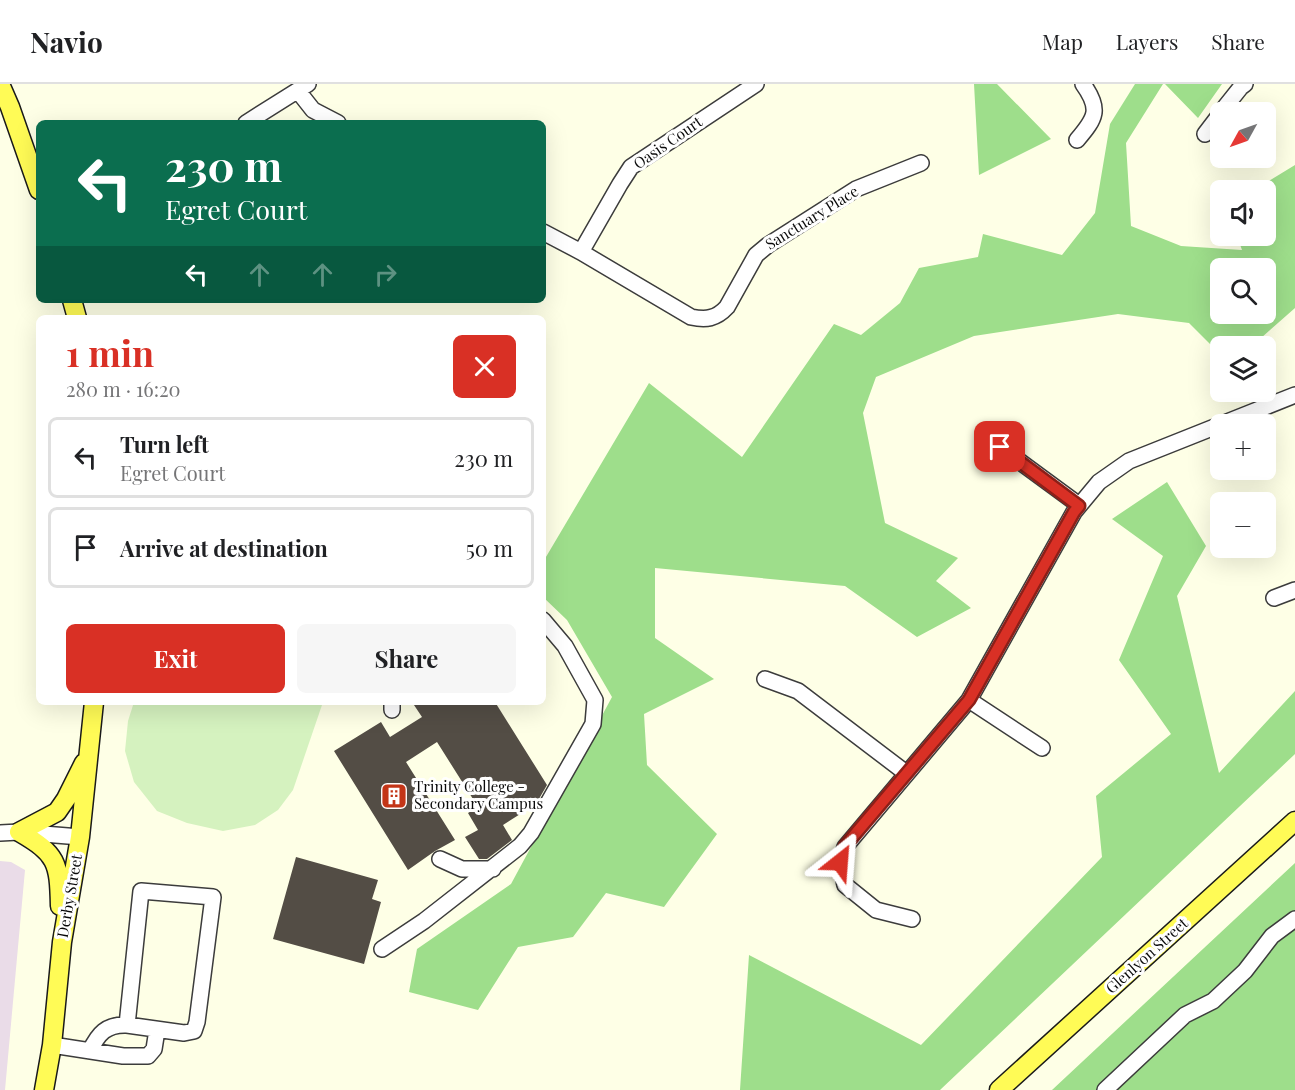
<!DOCTYPE html>
<meta charset="utf-8">
<style>
:root{--surface:#fff;--page:#f6f6f6;--text:#202124;--muted:#757577;--line:#e0e0e0;--accent:#d93025}
body{margin:0;font-family:"Playfair Display",serif;background:var(--page);color:var(--text);height:100vh;display:flex;flex-direction:column;font-size:22px;white-space:nowrap}
*{box-sizing:border-box;margin:0}
p{font-size:20px;color:var(--muted)}
.icon{flex:none;width:33px;height:33px;fill:none;stroke:currentColor;stroke-width:2;stroke-linecap:round;stroke-linejoin:round}
.map{position:relative;flex:1;overflow:hidden}
.side{position:absolute;left:36px;top:231px;width:510px;height:390px;display:flex;flex-direction:column;background:var(--surface);border-radius:9px;box-shadow:0 6px 24px #0002}
.side>*{flex:none}
.hud{position:absolute;left:36px;top:36px;width:510px;height:183px;border-radius:9px;box-shadow:0 6px 24px #0002;background:#0b6e4f;color:#fff;overflow:hidden}
.needle{width:39px;rotate:230deg}
.fabs{position:absolute;left:1210px;top:18px;display:grid;gap:12px}
.fabs a{display:grid;place-items:center;width:66px;height:66px;border-radius:9px;background:var(--surface);box-shadow:0 6px 24px #0002;font-size:30px}
.pin{position:absolute;display:grid;place-items:center;width:51px;height:51px;color:#fff;margin:-26px;border-radius:12px;box-shadow:0 3px 9px #0006}
.me{position:absolute;width:66px;margin:-33px;rotate:28deg;stroke-linejoin:round;filter:drop-shadow(0 0 4px #0008)}
.turn{display:flex;align-items:center;gap:21px;height:126px;padding:0 30px;font-size:27px}
.turn .icon{width:78px;height:78px;stroke-width:2.5}
.turn b{display:block;font-size:42px;line-height:51px}
.lanes{display:flex;align-items:center;height:57px;padding:0 30px;background:#0003;justify-content:center;gap:30px;direction:ltr}
.lanes .off{opacity:.35}
.round{display:grid;place-items:center;flex:none;width:63px;height:63px;border-radius:9px;background:var(--page)}
.summary{display:flex;align-items:center;justify-content:space-between;height:102px;padding:0 30px}
h1{font-size:36px;font-weight:700;line-height:45px;color:var(--accent)}
.cta{display:flex;gap:12px;margin-top:auto;padding:12px 30px}
.cta a{flex:1;height:69px;border-radius:9px;background:var(--accent);color:#fff;font-size:24px;font-weight:700;line-height:69px;text-align:center}
.cta a+a{background:var(--page);color:var(--text)}
ul{padding:0;list-style:none}
li{display:flex;align-items:center;gap:18px;height:81px;margin:0 12px 9px;padding:0 18px;border:3px solid var(--line);border-radius:9px}
li div{flex:1}
li b{display:block;font-size:22px}
li em{font-style:normal}
header{display:flex;align-items:center;gap:36px;box-sizing:border-box;height:84px;padding:0 30px;background:var(--surface);border-bottom:2px solid var(--line)}
header strong{font-size:28px}
nav{display:flex;gap:33px;margin-inline-start:auto;font-size:21px}
.map>svg:first-child{display:block}
.industrial{fill:#eadce8}
.forest{fill:#9ede8b;fill-rule:evenodd}
.pitch{fill:#d5f2bf}
.building{fill:#534d45}
.lines{fill:none;stroke-linecap:round;stroke-linejoin:round}
.minor-casing{stroke:#3c3c3c;stroke-width:18}
.major-casing{stroke:#1a1a1a;stroke-width:21}
.minor{stroke:#fff;stroke-width:15}
.major{stroke:#fffb56;stroke-width:18}
.route-casing{stroke:#8d1f18;stroke-width:15}
.route{stroke:#d93025;stroke-width:10}
.labels{text-anchor:middle;stroke-width:6;stroke-linejoin:round;paint-order:stroke}
.street-label{font-size:15px;fill:#090909;stroke:#fff}
.poi-label{font-size:15px;fill:#090909;stroke:#fff;text-anchor:start}
</style>
<header>
<strong>Navio</strong>
<nav><a>Map</a><a>Layers</a><a>Share</a></nav>
</header>
<div class="map">
<svg width="1295" height="1006" viewBox="0 0 1295 1006">
<rect width="100%" height="100%" fill="#feffe6"/>
<path class="industrial" d="M0,777L11,778L25,786L5,1006H0Z"/>
<path class="forest" d="M974,0H997L1051,55L979,91Z
M1135,0H1163L1126,59L1131,142L1181,162L1242,166L1237,152H1266V106H1254L1295,81V224L1252,262H1221V271L1189,239L1118,230L974,252L876,293L863,329L885,439L958,474L936,497L971,524L917,553L845,502L655,484V554L714,595L644,630L647,681L717,750L664,823L606,809L573,853L518,863L478,926L409,908L417,865L511,800L612,613L567,536L543,513V478L649,299L742,373L834,240L861,251L900,219L919,184L978,173L983,150L1062,171L1095,129L1110,40ZM1221,184H1266V230H1221Z
M1165,0H1222L1198,34Z
M1167,398L1206,462L1177,512L1219,689L1295,607V670L940,1006H740L749,871L921,961L1102,773L1096,712L1171,650L1119,576L1163,472L1112,435Z
M1295,779V1006H1052Z"/>
<path class="pitch" d="M134,618H323L293,706L278,726L255,741L223,747L187,739L157,727L134,698L125,667L128,637Z"/>
<path class="building" d="M412,618H495L547,701L536,720L503,741L512,756L487,775H479L465,753L478,746L468,729L478,723L437,658L406,678L455,756L435,767L408,786L334,667L381,638L390,653L422,633Z
M296,773L378,796L372,815L381,818L364,880L273,855Z"/>
<g class="lines">
<defs>
<path id="minor" d="M298,7L313,26L338,39
M1221,28L1241,3L1245,0
M246,39L308,0
M1205,50L1221,29
M1077,56C1096,34 1101,25 1083,0
M543,148L581,168L691,233C706,236 716,235 727,223L756,171L768,161L856,105L921,79
M581,168L620,100L631,83L756,0
M1000,363L1079,421
M1274,514L1295,506
M765,595L798,607L906,689
M969,616L1042,664
M392,626V618
M0,749L19,748L80,753
M440,775L462,785H493
M912,835L876,826L845,801L840,778L845,763L969,616L1074,428L1099,398L1129,377L1295,311
M382,865L424,837L520,762L531,749L593,640L595,616L565,562L543,536
M52,961L123,972H148L154,965L157,946
M90,967C98,950 106,940 127,941L141,807L213,813L197,938L194,947L184,949L127,941
M1105,1006L1185,931L1213,917L1245,887L1272,852L1295,835"/>
<path id="major" d="M0,0L10,23L39,106
M72,216L77,234
M60,822C59,778 57,770 19,748L57,728L66,715L84,679
M44,1006L52,961L62,858L80,753L94,618
M999,1006L1295,737"/>
</defs>
<use href="#minor" class="minor-casing"/>
<use href="#major" class="major-casing"/>
<use href="#minor" class="minor"/>
<use href="#major" class="major"/>
</g>
<g class="lines">
<defs>
<path id="route" d="M840,778L845,762L969,616L1074,428L1079,422L1000,363"/>
</defs>
<use href="#route" class="route-casing"/>
<use href="#route" class="route"/>
</g>
<defs>
<symbol id="building-square" viewBox="-11 -11 22 22"><rect x="-9" y="-9" width="18" height="18" rx="4" fill="#c33517" stroke="#fff"/><path d="M-4-6H4V6H1V3H-1V6H-4ZM-2.5-4.3h1.7v1.8h-1.7ZM.8-4.3h1.7v1.8H.8ZM-2.5-1h1.7V.8h-1.7ZM.8-1h1.7V.8H.8Z" fill="#fff"/></symbol>
</defs>
<g fill-rule="evenodd">
<use href="#building-square" x="379" y="697" width="30" height="30"/>
</g>
<g class="labels">
<g class="street-label">
<text transform="translate(668 59) rotate(-35)" y="5">Oasis Court</text>
<text transform="translate(812 134) rotate(-32)" y="5">Sanctuary Place</text>
<text transform="translate(70 812) rotate(-80)" y="5">Derby Street</text>
<text transform="translate(1147 872) rotate(-42)" y="5">Glenlyon Street</text>
</g>
<g class="poi-label">
<text x="414" y="708">Trinity College -<tspan x="414" dy="17">Secondary Campus</tspan></text>
</g>
</g>
</svg>
<div class="fabs">
<a><svg class="needle" viewBox="-14 -14 28 28"><path d="M0-13l5 13h-10z" fill="#e53935"/><path d="M0 13l5-13h-10z" fill="#757577"/></svg></a>
<a><svg class="icon" aria-label="sound" viewBox="0 0 24 24"><path d="M4 9h4l5-4v14l-5-4H4zM17 9q2 3 0 6"/></svg></a>
<a><svg class="icon" aria-label="search" viewBox="0 0 24 24"><circle cx="10" cy="10" r="6"/><path d="M15 15l6 6"/></svg></a>
<a><svg class="icon" aria-label="layers" viewBox="0 0 24 24"><path d="M12 4l9 5-9 5-9-5zM3 14l9 5 9-5"/></svg></a>
<a>+</a>
<a>−</a>
</div>
<div class="pin" style="left:1000px;top:363px;background:#d93025"><svg class="icon" aria-label="arrive" viewBox="0 0 24 24"><path d="M6 21V4h12l-3 4 3 4H6"/></svg></div>
<svg class="me" style="left:840px;top:778px" viewBox="-20 -20 40 40"><path d="M0-17L14 15 0 8-14 15z" fill="#d93025" stroke="#fff" stroke-width="4"/></svg>
<div class="hud">
<div class="turn"><svg class="icon" aria-label="left" viewBox="0 0 24 24"><path d="M17 20v-9H6M10 6l-5 5 5 5"/></svg><div><b>230 m</b>Egret Court</div></div>
<div class="lanes"><svg class="icon" aria-label="left" viewBox="0 0 24 24"><path d="M17 20v-9H6M10 6l-5 5 5 5"/></svg><svg class="icon off" aria-label="ahead" viewBox="0 0 24 24"><path d="M12 20V5M6 11l6-6 6 6"/></svg><svg class="icon off" aria-label="ahead" viewBox="0 0 24 24"><path d="M12 20V5M6 11l6-6 6 6"/></svg><svg class="icon off" aria-label="right" viewBox="0 0 24 24"><path d="M7 20v-9h11M14 6l5 5-5 5"/></svg></div>
</div>
<section class="side">
<div class="summary"><div><h1>1 min</h1><p>280 m · 16:20</p></div><a class="round" style="background:#d93025;color:#fff"><svg class="icon" aria-label="close" viewBox="0 0 24 24"><path d="M6 6l12 12M18 6L6 18"/></svg></a></div>
<ul>
<li><svg class="icon" aria-label="left" viewBox="0 0 24 24"><path d="M17 20v-9H6M10 6l-5 5 5 5"/></svg><div><b>Turn left</b><p>Egret Court</p></div><em>230 m</em></li>
<li><svg class="icon" aria-label="arrive" viewBox="0 0 24 24"><path d="M6 21V4h12l-3 4 3 4H6"/></svg><div><b>Arrive at destination</b></div><em>50 m</em></li>
</ul>
<div class="cta"><a>Exit</a><a>Share</a></div>
</section>
</div>
